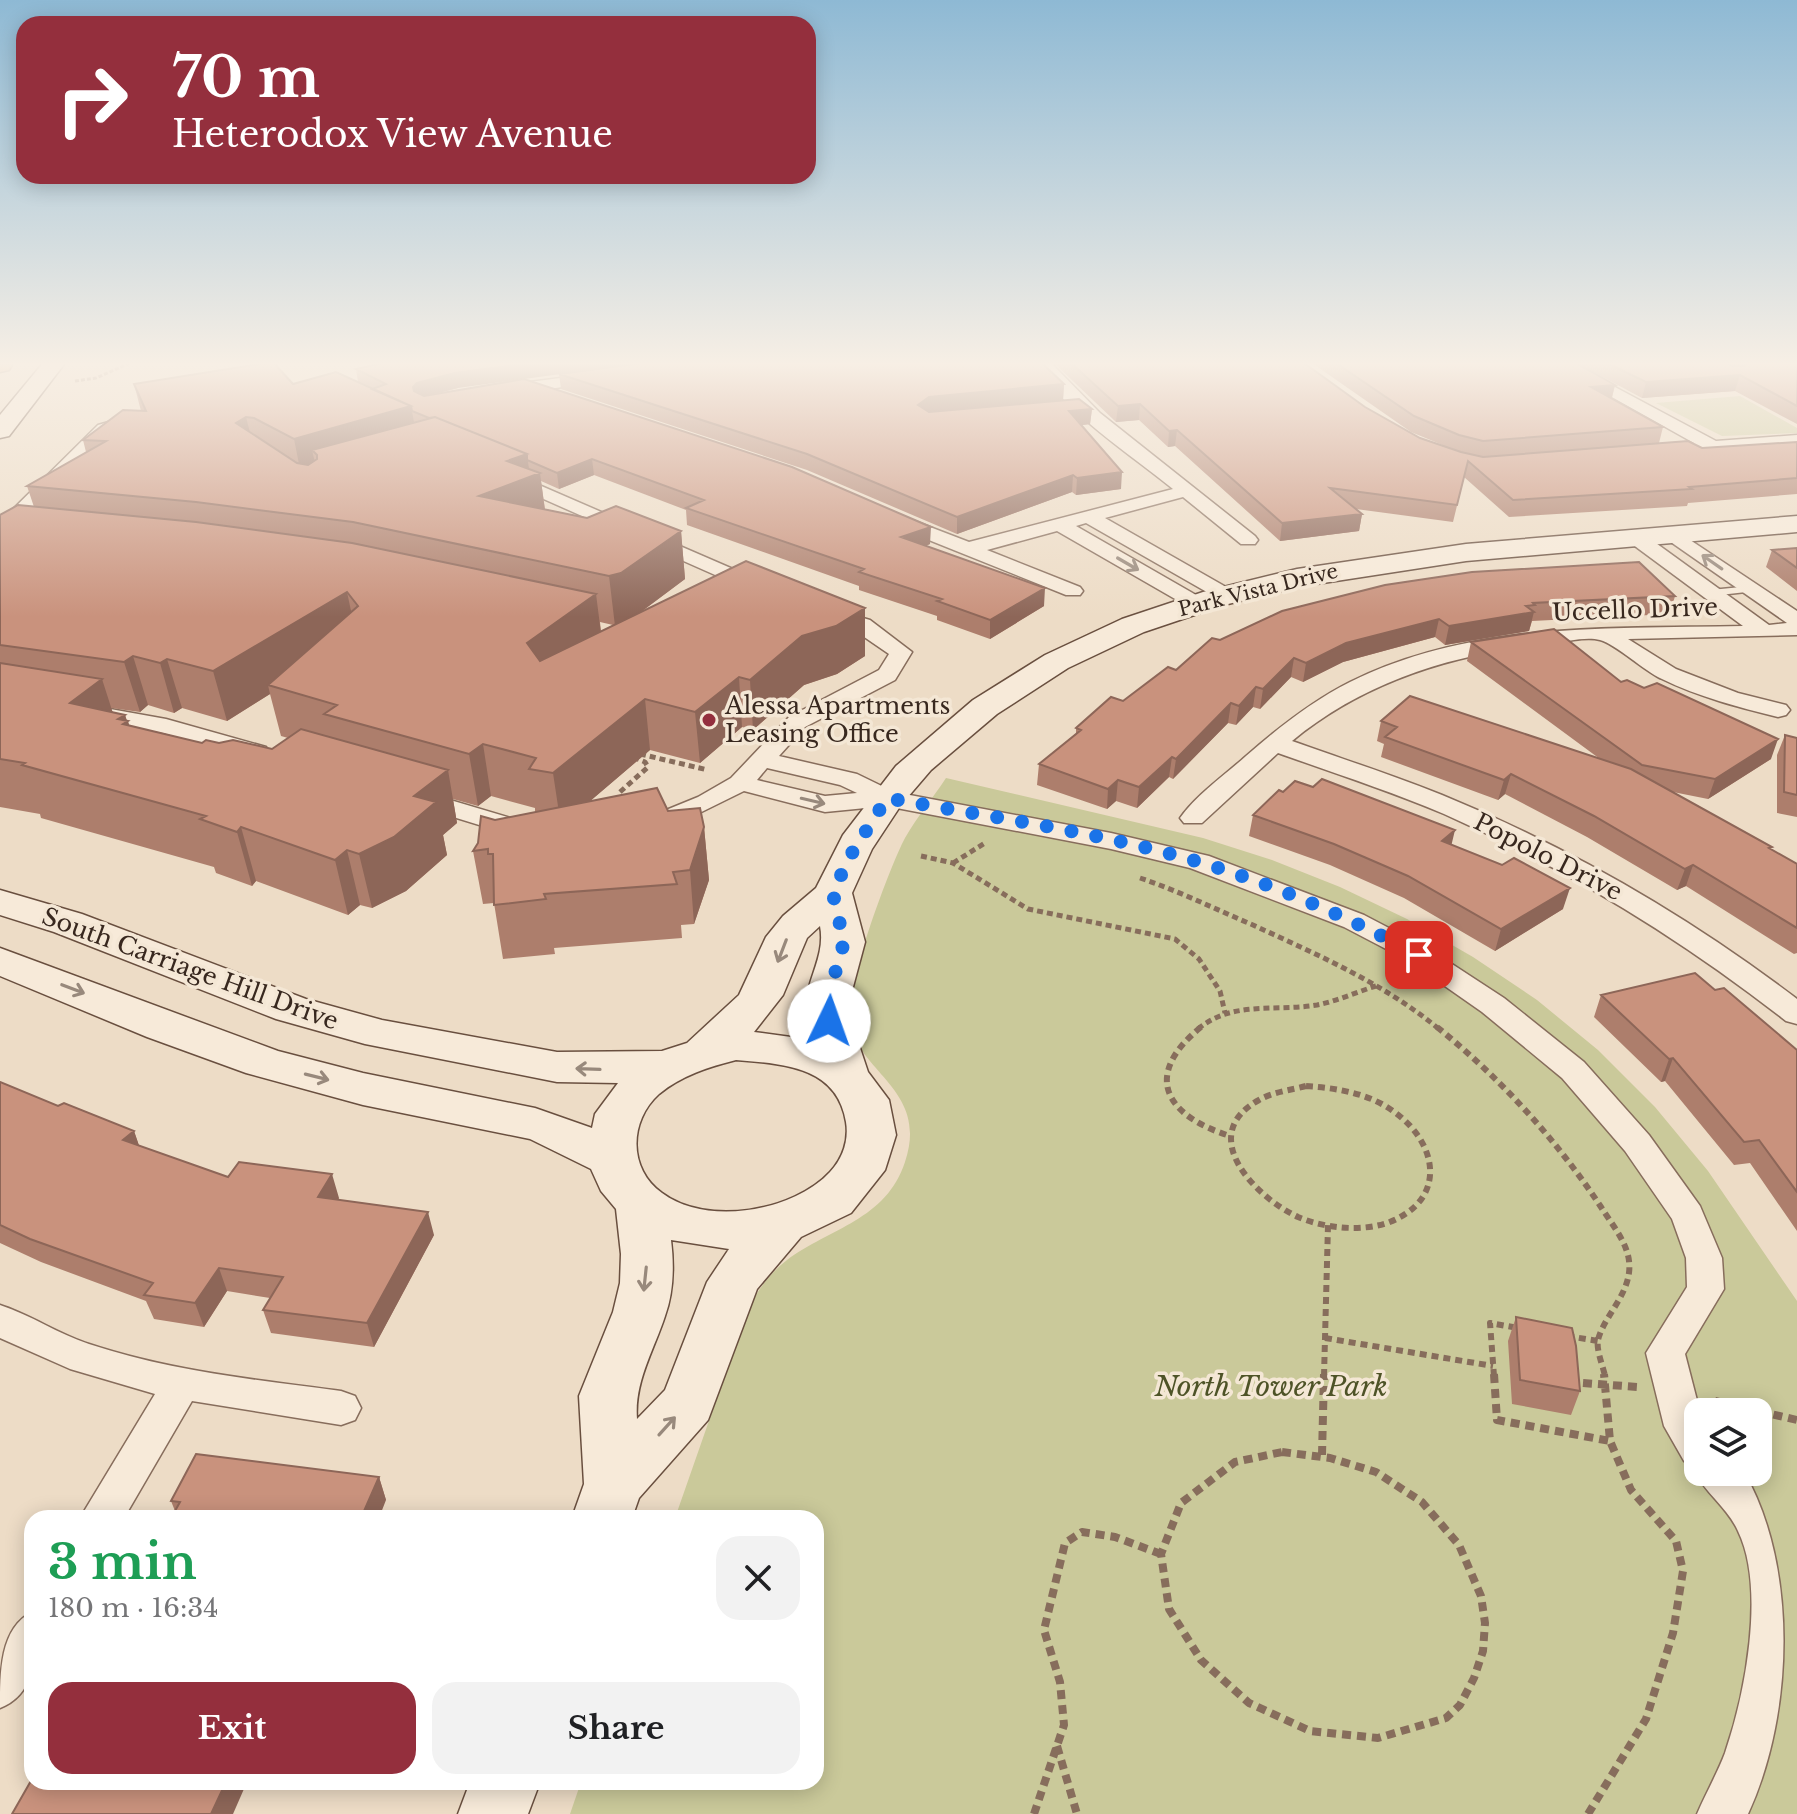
<!DOCTYPE html>
<meta charset="utf-8">
<style>
:root{--surface:#fff;--page:#f2f2f2;--text:#202124;--muted:#757577;--accent:#942f3d}
body{margin:0;font-family:"Libre Baskerville",serif;background:var(--page);color:var(--text);height:100vh;display:flex;flex-direction:column;font-size:30px;white-space:nowrap}
*{box-sizing:border-box;margin:0}
p{font-size:26px;color:var(--muted)}
.icon{flex:none;width:44px;height:44px;fill:none;stroke:currentColor;stroke-width:2;stroke-linecap:round;stroke-linejoin:round}
.map{position:relative;flex:1;overflow:hidden}
.panel{position:absolute;left:24px;top:1510px;width:800px;height:280px;display:flex;flex-direction:column;background:var(--surface);border-radius:24px;box-shadow:0 4px 20px #0003}
.panel>*{flex:none}
.hud{position:absolute;left:16px;top:16px;width:800px;height:168px;border-radius:24px;box-shadow:0 4px 20px #0003;background:#942f3d;color:#fff;overflow:hidden}
.buttons{position:absolute;left:1684px;top:1398px;display:grid;gap:16px}
.buttons a{display:grid;place-items:center;width:88px;height:88px;border-radius:16px;background:var(--surface);box-shadow:0 4px 20px #0003;font-size:40px}
.pin{position:absolute;display:grid;place-items:center;width:68px;height:68px;color:#fff;margin:-34px;border-radius:16px;box-shadow:0 4px 12px #0006}
.me{position:absolute;width:88px;margin:-44px;rotate:3deg;stroke-linejoin:round;filter:drop-shadow(0 0 6px #0008)}
.turn{display:flex;align-items:center;gap:28px;height:168px;padding:0 24px;font-size:36px}
.turn .icon{width:104px;height:104px;stroke-width:2.5}
.turn b{display:block;font-size:56px;line-height:68px}
.round{display:grid;place-items:center;flex:none;width:84px;height:84px;border-radius:24px;background:var(--page)}
.overview{display:flex;align-items:center;justify-content:space-between;height:136px;padding:0 24px}
h1{font-size:48px;font-weight:700;line-height:60px;color:#1e9e55}
.button{display:flex;gap:16px;margin-top:auto;padding:16px 24px}
.button a{flex:1;height:92px;border-radius:24px;background:var(--accent);color:#fff;font-size:32px;font-weight:700;line-height:92px;text-align:center}
.button a+a{background:var(--page);color:var(--text)}
.map>svg:first-child{display:block}
.green{fill:#cac99a;fill-rule:evenodd}
.lines{fill:none;stroke-linecap:round;stroke-linejoin:round}
.lane-casing{stroke:#876d5c;stroke-width:3}
.street-casing{stroke:#876d5c;stroke-width:3}
.secondary-casing{stroke:#694f3f;stroke-width:3}
.highway-casing{stroke:#553c30;stroke-width:3}
.path-far3{stroke:#876d5c;stroke-width:3;stroke-dasharray:4 2;stroke-linecap:butt}
.path-far2{stroke:#876d5c;stroke-width:5;stroke-dasharray:6 4;stroke-linecap:butt}
.path-far1{stroke:#876d5c;stroke-width:6;stroke-dasharray:7 5;stroke-linecap:butt}
.path{stroke:#876d5c;stroke-width:8;stroke-dasharray:9 6;stroke-linecap:butt}
.lane{fill:#f7ead9;fill-rule:evenodd}
.street{fill:#f7ead9;fill-rule:evenodd}
.secondary{fill:#f7ead9;fill-rule:evenodd}
.highway{fill:#d8905b;fill-rule:evenodd}
.path-bridge{stroke:#876d5c;stroke-width:3;stroke-dasharray:4 2;stroke-linecap:butt}
.wall{fill:#ad7e6c;fill-rule:evenodd}
.shaded-wall{fill:#8d6658}
.building{fill:#c9927d;stroke:#8d6658;stroke-width:2}
.oneway{stroke:#98897c}
.route{stroke:#1a73e8;stroke-width:14;stroke-dasharray:0 25.2}
.poi-dot{fill:#942f3d;stroke:#f4e7d5;stroke-width:3}
.labels{text-anchor:middle;stroke-width:7;stroke-linejoin:round;paint-order:stroke}
.far-street-label{font-size:20px;fill:#38281f;stroke:#f4e7d5}
.street-label{font-size:24px;fill:#38281f;stroke:#f4e7d5}
.poi-label{font-size:24px;fill:#38281f;stroke:#f4e7d5;text-anchor:start}
.near-park-label{font-size:28px;font-style:italic;fill:#4e5327;stroke:#f4e7d5}
</style>
<div class="map">
<svg width="1797" height="1814" viewBox="0 0 1797 1814">
<rect width="100%" height="100%" fill="#eddcc6"/>
<path class="green" d="M1740,396L1797,428V433L1722,436L1656,403Z
M946,778L1203,838L1272,860L1340,887L1407,919L1473,957L1537,1000L1598,1050L1655,1107L1708,1171L1797,1301V1814H570L581,1782H816V1518H675L747,1312C756,1292 769,1274 787,1260C830,1228 886,1220 905,1162C930,1087 854,1073 849,1016C846,986 889,868 905,838C917,817 933,798 946,778ZM1698,1412H1758V1472H1698Z"/>
<g class="lines">
<defs>
<path id="lane" d="M1751,586L1755,587V591L1711,596L1706,593L1711,590Z"/>
<path id="street" d="M1035,363H1051L1100,413L1255,536L1258,540L1255,544H1241L1183,497L1105,518L1233,591L1236,595L1233,599H1219L1086,523L1076,526L1203,599L1206,603L1203,607H1189L1057,531L987,550L1080,587L1083,591L1080,595H1066L889,524L887,520L889,516L896,514L969,542L1173,489C1129,453 1064,412 1035,363Z
M1551,363H1570L1716,441L1797,435V445L1658,454L1655,450L1658,446L1694,443Z
M599,373L605,375V381L506,395L498,390L506,385Z
M112,421L120,426L110,433L7,537L0,539V522L98,425Z
M509,472L763,582L766,586L763,590H749L503,481L500,477Z
M1672,528L1797,611V635L1628,639L1676,669L1738,693L1786,705L1790,710L1786,715L1778,717C1738,707 1699,697 1662,679C1644,671 1616,644 1600,640C1586,636 1565,642 1551,644C1456,653 1366,680 1292,741C1342,759 1393,775 1442,795C1569,847 1688,916 1797,999V1024L1786,1021C1680,938 1567,869 1444,814C1390,791 1334,773 1278,753L1202,823H1184L1180,818C1196,795 1225,775 1246,756C1278,728 1312,701 1350,682C1472,621 1611,629 1743,626L1628,541L1625,537L1628,533H1642L1769,625L1787,623L1665,538L1662,534Z
M829,608L870,620L912,652L895,680L805,727L779,756L857,774L894,792L1111,833L1209,856L1364,915L1429,949L1504,998L1584,1062L1649,1135L1700,1206L1722,1258L1724,1289L1685,1354L1700,1412L1698,1466L1684,1461L1664,1426L1646,1353L1687,1287L1686,1258L1672,1219L1625,1151L1562,1078L1482,1012L1409,961L1344,927L1190,868L1111,849L886,806L825,812L744,791L667,829H649L645,823L649,817L698,797L731,778L789,717L879,670L889,654L854,630L822,618L818,614L822,610ZM767,768L840,785L857,793L825,796L757,780Z
M88,705L166,719L266,747L269,752L266,757L257,759L163,733L80,717L76,712L80,707Z
M420,791L524,822L528,828L524,834L515,836L411,804L407,799L411,794Z
M0,1305C31,1315 58,1334 89,1344C170,1371 257,1380 341,1391L355,1396L361,1408L355,1420L341,1425L192,1401L124,1518H80L155,1394L70,1369L0,1338Z
M1698,1467V1472H1744C1797,1564 1795,1712 1748,1814H1697C1706,1793 1717,1774 1725,1753C1745,1695 1766,1588 1738,1531C1728,1508 1706,1494 1695,1472Z
M32,1612C32,1649 41,1692 0,1708C0,1672 0,1628 32,1612Z"/>
<path id="secondary" d="M43,363H65L9,436L0,438V415Z
M1797,516V532L1466,561L1297,587L1224,605L1144,632L1068,668L997,714L931,770L901,805L872,849L852,893L865,942L850,998L851,1021L868,1072L889,1100L896,1135L885,1170L851,1213L801,1237L757,1289L708,1420L639,1498L632,1518H572L584,1484L579,1396L613,1312L620,1283L621,1254L616,1209L601,1191L591,1169L530,1139L363,1105L246,1073L147,1037L0,976V948L278,1051L363,1073L535,1108L592,1128L595,1114L618,1083L557,1082L365,1044L276,1019L54,932L0,915V890L82,914L306,999L382,1020L557,1052L662,1051L687,1043L739,995L766,937L783,916L816,888L843,835L896,766L973,700L1045,655L1122,619L1203,592L1297,569L1466,544ZM820,926C825,951 812,971 807,995C804,1010 808,1026 813,1040L754,1032L783,995L807,938ZM736,1060C783,1064 837,1066 846,1122C849,1140 843,1158 830,1172C794,1211 707,1227 662,1193C629,1170 628,1122 659,1094C682,1075 709,1067 736,1060ZM671,1240L729,1249L707,1282L665,1390L637,1419C634,1382 654,1350 665,1316C674,1291 674,1264 671,1240Z
M470,1782H540L528,1814H458Z"/>
<path id="highway" d="M0,363H13L9,370L0,372Z"/>
</defs>
<use href="#lane" class="lane-casing"/>
<use href="#street" class="street-casing"/>
<use href="#secondary" class="secondary-casing"/>
<use href="#highway" class="highway-casing"/>
<path class="path-far3" d="M75,381L96,378L130,363"/>
<path class="path-far2" d="M640,754L708,770
M620,792L648,767L645,762L635,758
M921,856L953,863L1028,909L1175,939L1199,959L1220,991L1225,1013
M953,863L985,843
M1140,878C1179,891 1215,909 1253,925C1318,955 1383,983 1439,1029
M1198,1029C1233,1000 1276,1012 1317,1005C1337,1001 1357,992 1376,986"/>
<path class="path-far1" d="M1201,1027C1141,1076 1166,1116 1230,1136
M1437,1027C1500,1078 1556,1139 1601,1207C1611,1223 1627,1242 1629,1261C1633,1292 1604,1315 1598,1340C1596,1350 1603,1366 1605,1376
M1306,1086C1336,1088 1368,1093 1393,1111C1439,1143 1448,1201 1387,1223C1360,1232 1324,1228 1298,1217C1255,1197 1195,1135 1259,1100C1272,1092 1292,1090 1306,1086Z
M1567,1336L1598,1341
M1325,1338L1493,1366
M1324,1376L1328,1225
M1494,1376L1490,1323L1518,1328"/>
<path class="path" d="M1494,1374L1497,1420L1610,1441
M1583,1383L1638,1387
M1715,1401L1797,1420
M1282,1452L1330,1458L1376,1472L1422,1502L1459,1545L1481,1596L1485,1623L1483,1651L1474,1678L1460,1705L1446,1718L1378,1738L1310,1731L1249,1703L1201,1660L1169,1609L1161,1554L1181,1503L1235,1462Z
M1322,1455L1324,1374
M1057,1746L1077,1814
M1034,1814L1064,1725L1060,1682L1044,1630L1065,1543L1082,1532L1115,1537L1161,1554
M1588,1814L1646,1719L1673,1633L1683,1571L1676,1541L1631,1490L1610,1441L1604,1374"/>
<use href="#lane" class="lane"/>
<use href="#street" class="street"/>
<use href="#secondary" class="secondary"/>
<use href="#highway" class="highway"/>
<path class="path-bridge" d="M0,364L12,363"/>
</g>
<path class="wall" d="M1054,363H1304L1365,407L1420,438L1445,446L1411,432L1312,363H1797V424L1735,391L1642,398L1586,368L1615,385L1612,398L1663,427L1659,443L1702,448L1797,442V494L1688,503L1687,506L1509,517L1464,477L1453,522L1356,509L1362,514L1359,531L1280,541L1175,446L1168,447L1139,420L1116,422Z
M356,369L458,388L428,396L930,544L926,546L1044,606L990,639L937,620V616L859,590V586L687,525L686,510L594,475L559,489L541,481L545,509L587,518L681,531L685,579L641,612L865,656L837,674L804,685L753,730L742,727L700,763L650,750L590,801L668,811L704,827L709,880L694,924L681,925L682,938L554,948L555,954L503,959L494,903L483,904L473,851L495,820L535,812V808L491,796L478,806L453,799L457,823L443,835L447,855L406,891L372,908L360,905L348,915L256,881L252,886L216,873L214,867L41,818L40,814L0,807V515L34,507L27,486L86,452L83,440L141,411L134,384H293L358,382ZM600,622L613,625L601,632ZM270,694L281,736L288,738L272,749L219,743H202L129,726L125,715L113,713L111,708L140,712L148,705L174,713L182,708L227,721Z
M559,374L1064,384L1063,400L1092,409L1090,424L1082,425L1121,489L1076,495L1072,492L957,534L807,470L561,389Z
M1797,548V591L1766,567L1772,550Z
M1675,596L1670,614L1532,621L1529,631L1445,645L1435,637L1343,662L1303,682L1291,677L1260,709L1253,707L1236,725L1228,723L1173,779L1169,777L1137,808L1116,801L1107,809L1037,785L1039,764L1076,734V728L1176,670L1220,640L1282,611Z
M1471,642L1621,682L1771,759L1708,799L1673,792L1772,847L1771,849L1797,864V953L1794,954L1686,886L1677,890L1587,837L1505,794L1498,800L1381,757L1384,744L1377,741L1381,721L1600,759L1467,661Z
M1785,735L1797,738V817L1777,813V755Z
M1313,787L1451,844L1563,909L1495,951L1404,898L1330,865L1249,836L1253,815L1283,792Z
M1715,990L1797,1050V1231L1750,1163L1734,1165L1665,1081L1661,1082L1594,1017L1601,995Z
M0,1082L58,1106L134,1131L139,1146L228,1177L339,1198L338,1200L434,1235L374,1347L271,1333L263,1310L270,1298L227,1291L204,1327L154,1319L146,1301L41,1262L0,1243Z
M1516,1317L1580,1391L1571,1415L1512,1404L1508,1341Z
M379,1477L386,1500L175,1511L171,1501Z"/>
<path class="shaded-wall" d="M530,363H640L458,388L419,398L416,402L413,387L417,383L455,373Z
M1740,375L1735,391L1642,398L1646,382Z
M1064,384L1063,400L929,412L918,405L929,397Z
M1615,385L1611,400L1591,387Z
M1140,404L1139,420L1116,422L1118,406Z
M411,406L419,449L317,455L312,450L319,479L303,484L294,439Z
M1092,409L1090,424L1068,427L1069,411Z
M246,417L257,460L236,423Z
M1177,430L1175,446L1168,447L1169,431Z
M527,454L530,477L540,473L546,519L479,496L507,461Z
M592,459L594,475L559,489L557,473Z
M1122,472L1121,489L1076,495L1077,478Z
M1073,475L1072,492L957,534V517Z
M1362,514L1359,531L1280,541L1282,523Z
M931,527L930,544L901,555V537Z
M681,531L685,579L626,623L615,626L609,576Z
M1045,588L1044,606L990,639V620Z
M347,592L357,639L268,685L270,694L227,721L213,671Z
M596,594L602,641L535,691L527,643Z
M865,608V656L837,674L804,685L753,730L750,680L802,636Z
M1534,612L1529,631L1445,645L1449,626Z
M1439,619L1435,637L1343,662L1303,682L1306,663L1346,643Z
M133,656L148,705L140,712L124,662Z
M1294,658L1291,677L1260,709L1263,689Z
M167,659L182,708L174,713L160,663Z
M739,677L742,727L700,763L695,712Z
M102,679L118,729L70,703Z
M1256,687L1253,707L1236,725L1239,706Z
M645,699L650,750L561,826L553,773Z
M1231,703L1228,723L1173,779L1176,759Z
M125,715L127,722L128,721L144,773L118,719Z
M1778,739L1771,759L1708,799L1715,779Z
M483,744L491,796L478,806L469,754Z
M1172,757L1169,777L1137,808L1139,787Z
M448,770L457,823L443,835L447,855L406,891L372,908L359,854L414,796Z
M1511,774L1505,794L1498,800L1504,780Z
M1118,780L1116,801L1107,809L1108,789Z
M241,827L256,881L252,886L237,832Z
M704,827L709,880L694,924L690,870Z
M1455,830L1450,851L1442,841Z
M347,850L360,905L348,915L335,860Z
M1693,865L1686,886L1677,890L1685,869Z
M1570,888L1563,909L1495,951L1501,929Z
M1673,1058L1665,1081L1661,1082L1669,1059Z
M134,1131L142,1154L123,1140Z
M332,1174L339,1198L325,1220L318,1197Z
M428,1212L434,1235L374,1347L367,1323Z
M219,1268L227,1291L204,1327L195,1303Z
M379,1477L386,1500L379,1518H361Z
M226,1782H247L233,1814H211Z"/>
<path class="building" d="M266,363H274L293,384L336,372L411,406L294,439L254,418L246,417L236,423L297,463L308,465L317,459V455L312,450L435,417L527,454L507,461L540,473L479,496L587,518L616,506L681,531L621,573L609,576L353,522L196,502L27,486L106,441L83,440L123,410L146,411L134,384Z
M382,363H530L455,373L417,383L413,387L414,391L424,396L524,379L792,467L931,527L901,537L1045,588L990,620L937,601L942,599L859,572L864,569L686,508L704,500L592,459L557,473L527,460V454L435,417L429,418L412,411L411,406L372,389L386,384L356,369Z
M642,363H1042L1064,384L929,397L918,405L929,412L1079,399L1092,409L1069,411L1122,472L1077,478L1073,475L957,517L807,454L559,374Z
M1071,363H1304L1365,407L1420,438L1461,452L1483,457L1688,441L1702,448L1797,442V478L1689,487L1692,489L1513,500L1468,461L1457,505L1330,488L1362,514L1282,523L1177,430L1169,431L1140,404L1118,406Z
M1336,363H1576L1615,385L1591,387L1663,427L1483,441L1459,435L1414,416Z
M1607,363H1727L1732,366H1744L1747,363H1797V406L1740,375L1646,382Z
M18,505L196,522L352,543L596,594L527,643L540,661L746,561L865,608L836,626L802,636L750,680L739,677L695,712L645,699L553,773L529,769L536,758L483,744L469,754L324,714L337,705L268,685L358,606L347,592L213,671L167,659L160,663L133,656L124,662L0,645V515Z
M1797,548V568L1772,550Z
M1639,562L1675,596L1533,603L1535,605L1526,606L1534,612L1449,626L1439,619L1346,643L1306,663L1294,658L1263,689L1256,687L1239,706L1231,703L1176,759L1172,757L1139,787L1118,780L1108,789L1039,764L1081,730L1076,728L1111,697L1123,701L1168,667L1176,670L1212,638L1220,640L1282,611L1385,585L1472,572Z
M1554,629L1621,682L1627,680L1644,688L1657,683L1778,739L1715,779L1642,765L1471,642Z
M0,663L102,679L70,703L125,715L118,719L128,721L123,724L202,743L206,740L219,743L233,740L272,749L301,729L448,770L414,796L436,802L394,837L359,854L347,850L335,860L241,827L237,832L200,819L206,816L22,765L25,763L0,759Z
M1410,696L1631,769L1772,847L1769,848L1797,864V928L1693,865L1685,869L1594,816L1511,774L1504,780L1385,737L1397,727L1381,721Z
M1785,735L1797,738V795L1784,792Z
M1322,779L1455,830L1442,841L1502,865L1514,858L1570,888L1501,929L1408,876L1334,844L1253,815L1279,790L1283,792L1295,781L1313,787Z
M657,788L668,811L700,808L704,827L690,870L673,872L677,884L544,894L546,899L494,905L493,854H488V849L473,851L478,843L481,816L495,820Z
M1695,973L1715,990L1724,988L1797,1050V1192L1759,1140L1744,1142L1673,1058L1669,1059L1601,995Z
M0,1082L58,1106L64,1103L134,1131L123,1140L228,1177L239,1162L332,1174L318,1197L428,1212L367,1323L263,1310L283,1277L219,1268L195,1303L144,1295L153,1283L30,1239L0,1225Z
M1516,1317L1572,1328L1576,1346L1580,1391L1520,1380Z
M196,1454L379,1477L361,1518H171L180,1502L171,1501Z
M32,1779V1782H226L211,1814H12Z"/>
<defs><path id="oneway-shaft" d="M-6 0H5M1.5-3L5.5 0L1.5 3" fill="none" stroke-width="1.6" stroke-linecap="round" stroke-linejoin="round" transform="scale(2)"/></defs>
<g class="oneway">
<use href="#oneway-shaft" transform="translate(1712 562) rotate(-145)"/>
<use href="#oneway-shaft" transform="translate(1128 564) rotate(30)"/>
<use href="#oneway-shaft" transform="translate(813 801) rotate(13)"/>
<use href="#oneway-shaft" transform="translate(782 951) rotate(111)"/>
<use href="#oneway-shaft" transform="translate(73 989) rotate(21)"/>
<use href="#oneway-shaft" transform="translate(588 1069) rotate(-178)"/>
<use href="#oneway-shaft" transform="translate(317 1077) rotate(14)"/>
<use href="#oneway-shaft" transform="translate(645 1279) rotate(96)"/>
<use href="#oneway-shaft" transform="translate(667 1426) rotate(-48)"/>
</g>
<linearGradient id="sky" x2="0" y2="1"><stop stop-color="#8eb9d4"/><stop offset="0.59" stop-color="#f7efe5"/><stop offset="1" stop-color="#f7efe5" stop-opacity="0"/></linearGradient>
<rect width="1797" height="617" fill="url(#sky)"/>
<g class="lines">
<path class="route" d="M829,1021L828,998L844,942L833,894L847,861L887,798C991,817 1098,832 1199,862C1276,885 1349,918 1419,955"/>
</g>
<circle class="poi-dot" cx="709" cy="720" r="8"/>
<g class="labels">
<g class="far-street-label">
<text transform="translate(1258 590) rotate(-14)" y="7">Park Vista Drive</text>
</g>
<g class="street-label">
<text transform="translate(1635 610) rotate(-2)" y="8">Uccello Drive</text>
<text transform="translate(1548 857) rotate(27)" y="8">Popolo Drive</text>
<text transform="translate(190 969) rotate(20)" y="8">South Carriage Hill Drive</text>
</g>
<g class="poi-label">
<text x="725" y="714">Alessa Apartments<tspan x="725" dy="28">Leasing Office</tspan></text>
</g>
<g class="near-park-label">
<text x="1271" y="1396">North Tower Park</text>
</g>
</g>
</svg>
<div class="buttons">
<a><svg class="icon" aria-label="layers" viewBox="0 0 24 24"><path d="M12 4l9 5-9 5-9-5zM3 14l9 5 9-5"/></svg></a>
</div>
<div class="pin" style="left:1419px;top:955px;background:#d93025"><svg class="icon" aria-label="arrive" viewBox="0 0 24 24"><path d="M6 21V4h12l-3 4 3 4H6"/></svg></div>
<svg class="me" style="left:829px;top:1021px" viewBox="-20 -20 40 40"><circle r="19" fill="#fff"/><path d="M0-13L10 11 0 6-10 11z" fill="#1a73e8"/></svg>
<div class="hud">
<div class="turn"><svg class="icon" aria-label="right" viewBox="0 0 24 24"><path d="M7 20v-9h11M14 6l5 5-5 5"/></svg><div><b>70 m</b>Heterodox View Avenue</div></div>
</div>
<section class="panel">
<div class="overview"><div><h1>3 min</h1><p>180 m · 16:34</p></div><a class="round"><svg class="icon" aria-label="close" viewBox="0 0 24 24"><path d="M6 6l12 12M18 6L6 18"/></svg></a></div>
<div class="button"><a>Exit</a><a>Share</a></div>
</section>
</div>
